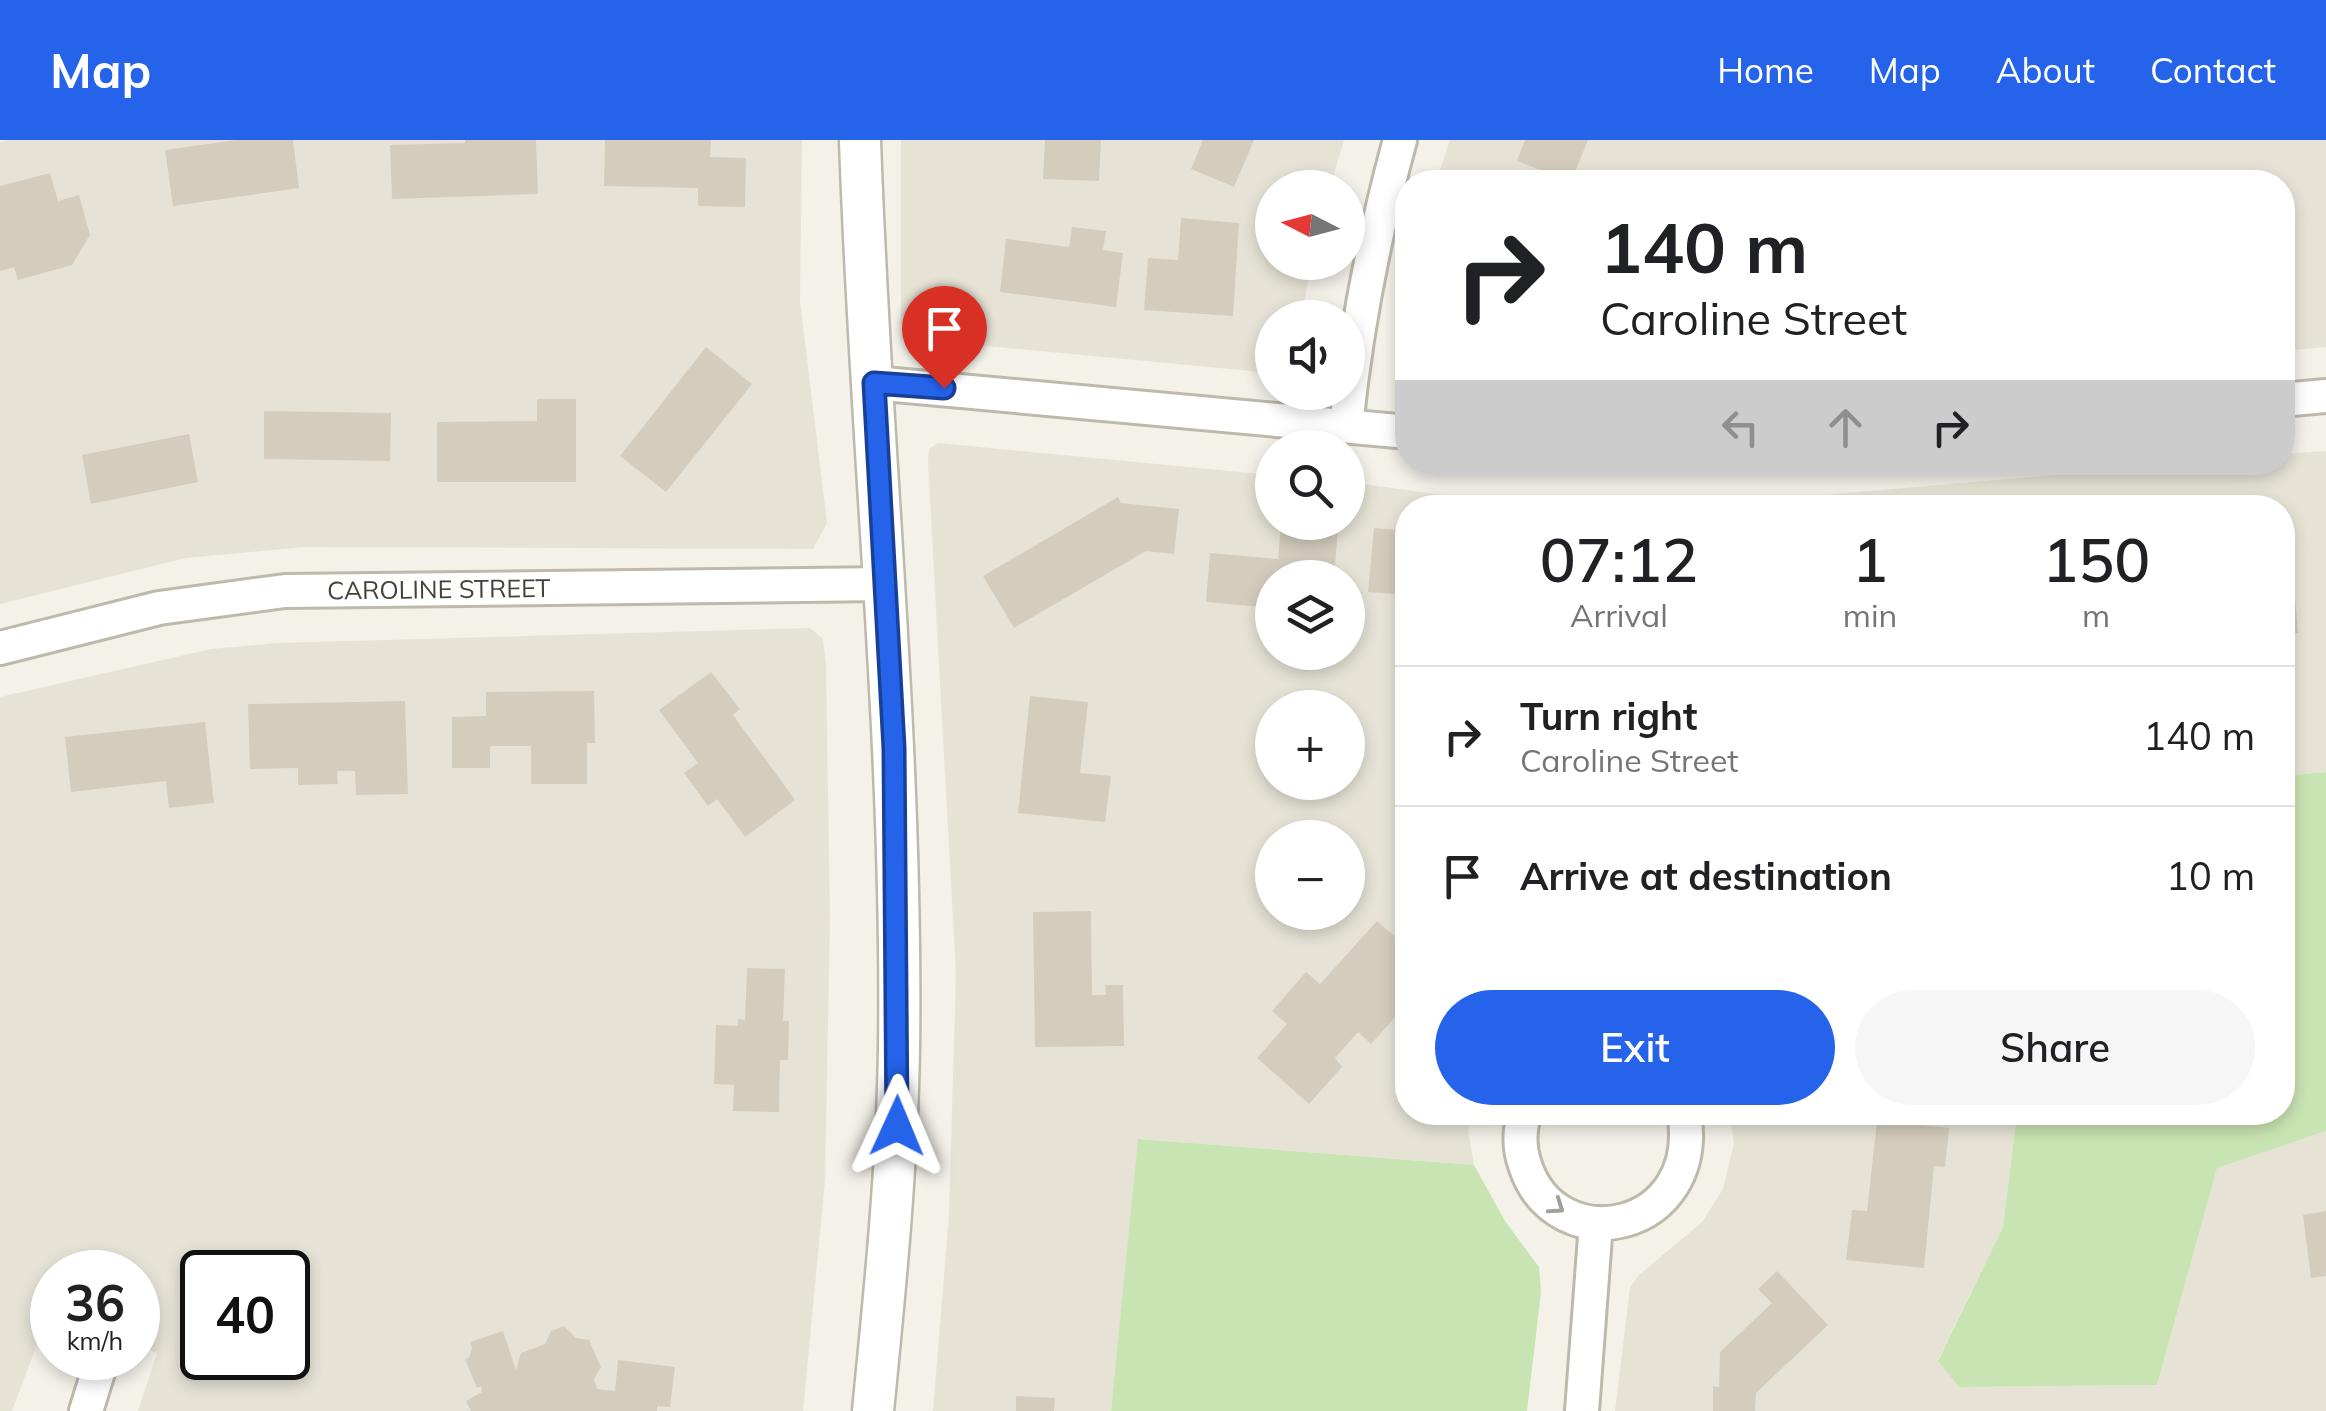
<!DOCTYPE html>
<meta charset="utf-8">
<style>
:root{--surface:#fff;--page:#f6f6f6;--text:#202124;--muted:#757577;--line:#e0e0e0;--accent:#2563eb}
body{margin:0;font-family:Mulish,sans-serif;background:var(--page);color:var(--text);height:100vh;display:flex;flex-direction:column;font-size:38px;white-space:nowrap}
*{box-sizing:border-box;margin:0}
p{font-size:32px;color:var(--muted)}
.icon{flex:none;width:55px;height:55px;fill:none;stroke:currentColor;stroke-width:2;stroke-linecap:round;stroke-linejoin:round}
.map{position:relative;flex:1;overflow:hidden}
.details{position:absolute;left:1395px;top:355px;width:900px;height:630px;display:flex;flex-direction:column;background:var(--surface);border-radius:40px;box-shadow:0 5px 15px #0003}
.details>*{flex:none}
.guide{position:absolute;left:1395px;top:30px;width:900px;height:305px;border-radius:40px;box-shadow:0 5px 15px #0003;background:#fff;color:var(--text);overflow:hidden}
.needle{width:65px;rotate:276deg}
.fabs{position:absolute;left:1255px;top:30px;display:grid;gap:20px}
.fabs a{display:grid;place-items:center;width:110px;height:110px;border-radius:50%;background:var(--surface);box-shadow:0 5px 15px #0003;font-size:50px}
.speed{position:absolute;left:30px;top:1110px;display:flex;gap:20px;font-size:50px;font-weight:700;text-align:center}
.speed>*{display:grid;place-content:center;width:130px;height:130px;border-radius:50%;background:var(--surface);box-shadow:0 5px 15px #0003;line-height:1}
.speed small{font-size:25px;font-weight:400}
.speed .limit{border:5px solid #111;border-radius:15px;background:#fff;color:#111}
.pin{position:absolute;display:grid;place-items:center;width:85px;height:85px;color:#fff;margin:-102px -42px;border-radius:50% 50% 50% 0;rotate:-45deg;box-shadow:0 0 10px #0007}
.pin .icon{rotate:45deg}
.me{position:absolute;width:110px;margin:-55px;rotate:1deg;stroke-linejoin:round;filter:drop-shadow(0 0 8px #0008)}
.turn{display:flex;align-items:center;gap:35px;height:210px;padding:0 40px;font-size:45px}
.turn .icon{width:130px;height:130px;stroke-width:2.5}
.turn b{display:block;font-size:70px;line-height:85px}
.lanes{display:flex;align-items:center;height:95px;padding:0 40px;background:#0003;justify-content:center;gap:50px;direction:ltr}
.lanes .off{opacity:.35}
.eta{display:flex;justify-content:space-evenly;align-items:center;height:170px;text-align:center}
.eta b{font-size:60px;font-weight:600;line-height:70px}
.button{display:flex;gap:20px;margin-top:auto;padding:20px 40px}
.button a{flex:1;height:115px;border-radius:60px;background:var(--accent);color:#fff;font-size:40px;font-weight:600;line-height:115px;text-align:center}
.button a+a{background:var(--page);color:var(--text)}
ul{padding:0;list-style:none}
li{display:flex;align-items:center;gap:30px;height:140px;padding:0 40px;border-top:2px solid var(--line)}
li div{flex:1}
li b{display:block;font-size:38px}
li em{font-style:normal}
header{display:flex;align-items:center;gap:60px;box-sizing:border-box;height:140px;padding:0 50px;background:var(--accent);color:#fff}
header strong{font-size:48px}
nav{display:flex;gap:55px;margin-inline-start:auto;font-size:35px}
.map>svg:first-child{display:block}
.residential{fill:#e6e3d6;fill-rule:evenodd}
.green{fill:#c9e4b3}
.building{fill:#d4cdbe}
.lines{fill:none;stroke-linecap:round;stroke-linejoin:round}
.minor-casing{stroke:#beb9ab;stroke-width:38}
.tertiary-casing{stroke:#beb9ab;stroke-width:45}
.minor{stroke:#fff;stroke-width:32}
.tertiary{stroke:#fff;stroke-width:40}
.oneway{stroke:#a2a09b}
.route-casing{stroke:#184099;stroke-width:25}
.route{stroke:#2563eb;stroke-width:18}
.labels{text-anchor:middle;stroke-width:10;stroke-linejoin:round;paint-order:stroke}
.street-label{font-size:25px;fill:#464137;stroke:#fff}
</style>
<header>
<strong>Map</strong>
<nav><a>Home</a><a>Map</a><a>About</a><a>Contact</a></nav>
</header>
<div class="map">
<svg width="2326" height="1271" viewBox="0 0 2326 1271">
<rect width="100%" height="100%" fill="#f3f1e8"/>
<path class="residential" d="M9,0H802L800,161L827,383L813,409L305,407L186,418L0,464V2Z
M901,0H1344L1330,47L1272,48V122L1311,123L1302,177L1272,178V233L912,199L901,184Z
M1450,0H2326V207L2283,211L2282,42H1436Z
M1407,160L1408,246H1407L1397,245Z
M938,303L1272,335V382H1348V342L1531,367H1687L2191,323L2282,322L2283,314L2326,311V632L2283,636L2282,368H1408V972L1472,973L1468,991L1474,1025L1139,999L1111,1271H933L949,1075L956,835L928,322L929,309ZM1272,438H1348V512H1272ZM1272,568H1348V642H1272ZM1272,698H1348V772H1272Z
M810,488L823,499L826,524L830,779L825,1040L803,1271H138L157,1213L138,1205V1132H52V1173L49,1172L12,1271H0V557L211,509L277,503ZM202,1132H288V1218H202Z
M1729,973H2017L2003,1087L1938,1220L1960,1247L2157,1245L2217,1027L2326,991V1271H1615L1630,1148L1638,1136L1702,1082L1723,1049L1734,1003Z"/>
<path class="green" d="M2326,632V991L2217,1028L2157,1245L1959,1247L1938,1221L2003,1087L2017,973L2282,972L2283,636Z
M1138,999L1474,1025L1505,1081L1539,1127L1541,1152L1527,1271H1111Z"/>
<path class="building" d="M236,0H293L299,48L173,66L165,10Z
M465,0H536L538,54L392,59L390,5L465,3Z
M605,0H711L710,17L746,18L745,67L698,66V48L604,46Z
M1045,0H1101L1099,41L1043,39Z
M1203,0H1254L1234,47L1191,29Z
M1525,0H1588L1571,42L1517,21Z
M50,33L58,61L79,55L90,95L72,125L18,140L14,127L0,131V46Z
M2282,66H2285L2292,154L2282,155Z
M1181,78L1239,83L1233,176L1144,170L1148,118L1178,120Z
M1072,87L1106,91L1103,110L1123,113L1116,167L1000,152L1006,99L1069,107Z
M706,207L752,244L666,352L620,316Z
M537,259H576V342H437V282L537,281Z
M264,271L391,273L390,321L264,319Z
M189,294L198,342L91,364L82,315Z
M1118,357L1121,363L1179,369L1174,414L1146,411L1014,488L983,436Z
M1281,384L1338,389L1334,438H1272V468L1206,462L1210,413L1278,419Z
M1374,388L1408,391V455L1368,452Z
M2293,431L2298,493L2282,494V432Z
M711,532L740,569L733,575L795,660L745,697L717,659L708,666L684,633L698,623L659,570Z
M594,551L595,603H587V644H531V606H490V628H452V577L486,576V552Z
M1030,556L1088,562L1080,633L1111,636L1105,682L1018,673Z
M405,561L408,654L356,655L355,631H337L338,644L298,645V628L250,629L248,564Z
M205,582L214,663L169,668L166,641L71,652L65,597Z
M1091,771L1092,855H1106L1105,845H1123L1124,906L1035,907L1033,772Z
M1377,781L1408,808V863L1371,904L1358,892L1335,918L1342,927L1309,964L1257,918L1287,884L1272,871L1306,832L1320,844Z
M747,828L785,829L783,881H789L788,920H780L779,972L733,971L734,945L714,944L716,885L738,886V879L745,880Z
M1877,981L1949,988L1945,1027L1934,1026L1924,1128L1846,1120L1852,1070L1867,1071Z
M2326,1071V1136L2311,1138L2303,1075Z
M1777,1131L1828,1185L1756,1253L1755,1271H1713V1246L1719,1247L1720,1212L1772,1163L1758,1149Z
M564,1186L576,1198L589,1200L601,1227L594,1239L597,1249L615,1251L618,1220L675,1227L670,1267L657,1266V1271H471L466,1261L482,1252L481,1246L477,1248L465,1219L469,1218L472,1208L470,1202L503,1191L516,1230L521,1213L545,1204L551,1191Z
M1016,1256L1055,1258L1054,1271H1016Z"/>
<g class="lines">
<defs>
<g id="minor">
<path d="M873,243L1408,292"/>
<path d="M2282,260L2326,256"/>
<path d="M1346,286C1356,188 1374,95 1400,0"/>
<path id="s1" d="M0,508L159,468L285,451L886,444"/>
<path d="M1525,972C1519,990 1519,1008 1525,1025C1556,1122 1705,1093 1684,972"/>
<path d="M86,1271L99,1229"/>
<path d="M1582,1271L1596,1083"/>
</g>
<path id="tertiary" d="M860,0C870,303 903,605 899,908C897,1030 885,1150 873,1271"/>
</defs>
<use href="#minor" class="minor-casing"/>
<use href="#tertiary" class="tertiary-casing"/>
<use href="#minor" class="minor"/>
<use href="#tertiary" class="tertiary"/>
</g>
<defs><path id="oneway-chevron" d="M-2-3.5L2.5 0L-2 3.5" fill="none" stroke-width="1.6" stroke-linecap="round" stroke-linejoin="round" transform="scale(2.5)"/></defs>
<use class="oneway" href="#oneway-chevron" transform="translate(1557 1067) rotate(35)"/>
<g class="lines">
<defs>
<path id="route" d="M897,986L894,608L874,243L944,248"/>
</defs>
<use href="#route" class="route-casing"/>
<use href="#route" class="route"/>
</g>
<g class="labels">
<g class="street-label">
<text dy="9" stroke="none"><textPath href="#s1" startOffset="445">CAROLINE STREET</textPath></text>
</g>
</g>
</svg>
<div class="fabs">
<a><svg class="needle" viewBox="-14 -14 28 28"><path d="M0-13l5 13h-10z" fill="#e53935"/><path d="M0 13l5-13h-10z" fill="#757577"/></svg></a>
<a><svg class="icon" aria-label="sound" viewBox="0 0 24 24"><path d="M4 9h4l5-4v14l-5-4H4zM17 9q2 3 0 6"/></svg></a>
<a><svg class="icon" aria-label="search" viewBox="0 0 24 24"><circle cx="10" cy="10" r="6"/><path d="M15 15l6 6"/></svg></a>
<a><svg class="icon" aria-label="layers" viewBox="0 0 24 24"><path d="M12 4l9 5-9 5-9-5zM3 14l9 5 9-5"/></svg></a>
<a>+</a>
<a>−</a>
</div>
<div class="speed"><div>36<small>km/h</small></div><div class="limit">40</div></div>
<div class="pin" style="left:944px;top:248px;background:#d93025"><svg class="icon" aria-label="arrive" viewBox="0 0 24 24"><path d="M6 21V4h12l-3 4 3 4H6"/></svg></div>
<svg class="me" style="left:897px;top:986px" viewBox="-20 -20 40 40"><path d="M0-17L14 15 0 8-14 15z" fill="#2563eb" stroke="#fff" stroke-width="4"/></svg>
<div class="guide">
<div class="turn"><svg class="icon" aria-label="right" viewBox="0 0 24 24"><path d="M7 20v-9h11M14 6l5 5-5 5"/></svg><div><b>140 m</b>Caroline Street</div></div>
<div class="lanes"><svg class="icon off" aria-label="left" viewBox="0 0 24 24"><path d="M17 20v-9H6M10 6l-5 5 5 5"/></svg><svg class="icon off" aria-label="ahead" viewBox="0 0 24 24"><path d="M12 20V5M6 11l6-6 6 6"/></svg><svg class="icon" aria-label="right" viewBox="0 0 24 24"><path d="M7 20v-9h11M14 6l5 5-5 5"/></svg></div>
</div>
<section class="details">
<div class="eta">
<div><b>07:12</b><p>Arrival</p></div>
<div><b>1</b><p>min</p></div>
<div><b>150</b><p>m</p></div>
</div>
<ul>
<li><svg class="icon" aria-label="right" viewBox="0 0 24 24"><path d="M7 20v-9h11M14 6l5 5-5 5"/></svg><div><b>Turn right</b><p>Caroline Street</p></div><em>140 m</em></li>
<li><svg class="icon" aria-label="arrive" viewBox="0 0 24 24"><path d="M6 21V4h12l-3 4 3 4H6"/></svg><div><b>Arrive at destination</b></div><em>10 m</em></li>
</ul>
<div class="button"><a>Exit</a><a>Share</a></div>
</section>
</div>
